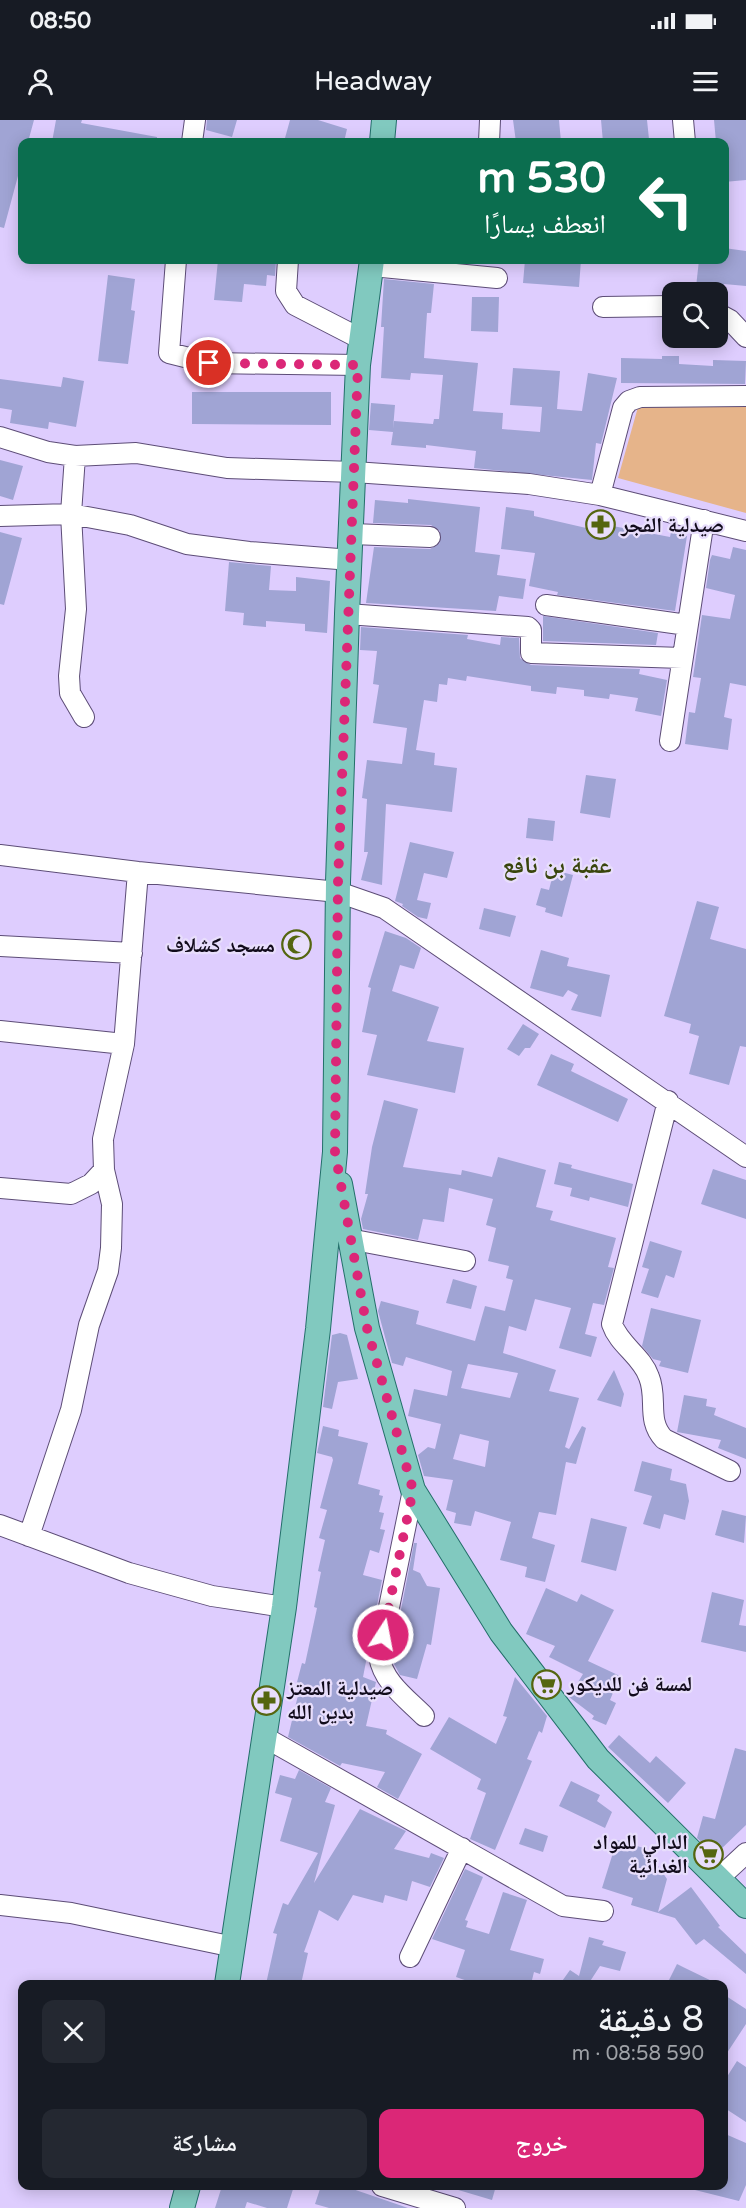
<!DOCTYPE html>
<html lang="ar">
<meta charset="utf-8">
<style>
:root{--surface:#171b24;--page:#242831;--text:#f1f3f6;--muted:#9ea1a6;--accent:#db2777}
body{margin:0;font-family:"Varela Round","Noto Naskh Arabic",sans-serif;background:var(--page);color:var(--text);direction:rtl;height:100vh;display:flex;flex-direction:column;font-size:22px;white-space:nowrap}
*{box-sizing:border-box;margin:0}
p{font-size:20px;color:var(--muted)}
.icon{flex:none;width:33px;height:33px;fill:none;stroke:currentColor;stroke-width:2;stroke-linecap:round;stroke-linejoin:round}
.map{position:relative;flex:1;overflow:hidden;direction:ltr}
.sheet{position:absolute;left:18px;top:1860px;width:710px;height:210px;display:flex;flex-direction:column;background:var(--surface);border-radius:12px;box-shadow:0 3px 15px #0003;direction:rtl}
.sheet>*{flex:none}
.top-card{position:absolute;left:18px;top:18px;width:711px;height:126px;border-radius:12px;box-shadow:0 3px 15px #0003;direction:rtl;background:#0b6e4f;color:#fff;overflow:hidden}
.controls{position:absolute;left:662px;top:162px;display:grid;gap:12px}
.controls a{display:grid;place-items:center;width:66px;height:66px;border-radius:12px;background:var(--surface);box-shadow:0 3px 15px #0003;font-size:30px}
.pin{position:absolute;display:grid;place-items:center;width:51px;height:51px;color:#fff;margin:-26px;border:3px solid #fff;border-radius:50%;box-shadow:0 2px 6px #0007}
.me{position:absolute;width:66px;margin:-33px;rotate:11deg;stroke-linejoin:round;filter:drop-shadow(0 0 4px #0008)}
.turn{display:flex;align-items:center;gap:21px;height:126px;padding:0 24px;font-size:27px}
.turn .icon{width:78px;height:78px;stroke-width:2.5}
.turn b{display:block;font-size:42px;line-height:51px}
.round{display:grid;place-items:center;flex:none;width:63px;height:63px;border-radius:12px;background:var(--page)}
.overview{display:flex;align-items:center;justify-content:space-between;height:102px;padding:0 24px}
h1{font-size:36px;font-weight:600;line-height:45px}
.primary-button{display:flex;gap:12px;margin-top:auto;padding:12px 24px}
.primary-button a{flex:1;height:69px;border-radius:12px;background:var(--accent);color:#fff;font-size:24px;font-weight:600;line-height:69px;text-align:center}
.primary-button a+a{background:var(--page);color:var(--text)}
.status{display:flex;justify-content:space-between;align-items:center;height:42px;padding:0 30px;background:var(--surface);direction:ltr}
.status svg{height:16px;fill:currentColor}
header{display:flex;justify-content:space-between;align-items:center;height:78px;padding:0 24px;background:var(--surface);font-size:27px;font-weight:600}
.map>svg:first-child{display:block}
.green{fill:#e6b48a}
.building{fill:#a0a4d4;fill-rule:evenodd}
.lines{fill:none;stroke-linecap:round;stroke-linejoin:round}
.minor-casing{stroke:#5d4d77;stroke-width:22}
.major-casing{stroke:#236f6a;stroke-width:26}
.minor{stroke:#fff;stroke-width:20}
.major{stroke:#81c9bf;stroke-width:24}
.route{stroke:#db2777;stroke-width:10;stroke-dasharray:0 18}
.labels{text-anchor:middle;stroke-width:4.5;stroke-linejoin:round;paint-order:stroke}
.poi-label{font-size:21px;font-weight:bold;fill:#110b1b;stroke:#e8defc;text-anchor:start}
.quarter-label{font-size:24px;font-weight:bold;fill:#39450c;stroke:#e8defc}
</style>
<div class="status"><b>08:50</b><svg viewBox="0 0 49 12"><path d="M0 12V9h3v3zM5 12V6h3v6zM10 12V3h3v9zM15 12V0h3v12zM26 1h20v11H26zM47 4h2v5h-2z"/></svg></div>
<header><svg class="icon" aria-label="menu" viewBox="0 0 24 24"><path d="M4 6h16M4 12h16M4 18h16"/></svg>Headway<svg class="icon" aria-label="person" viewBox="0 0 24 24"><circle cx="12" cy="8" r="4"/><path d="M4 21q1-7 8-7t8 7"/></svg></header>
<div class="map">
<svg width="746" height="2088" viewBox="0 0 746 2088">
<rect width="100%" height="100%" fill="#decdfe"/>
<path class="green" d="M640,280H746V393L618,358Z"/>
<path class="building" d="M0,0H34L28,22H22V41L4,108L0,107Z
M56,0H82L81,3L157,17V22H52Z
M207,0H237L232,17L206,10Z
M290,0H318L347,9L344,22H298L285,18Z
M513,0H559L561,22H516Z
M601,0H647L649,19L603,22Z
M714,0H746V60L724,62V22H716Z
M724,128L746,131V166L724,164L723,170L696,167L699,140H724Z
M218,140H276L275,156L267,155L266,166L244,164L242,182L214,180Z
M525,140H581L579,167L523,163Z
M108,155L135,159L131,190L135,191L128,244L98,241Z
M384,159L434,164L431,193H427L424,238L478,243L473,291L503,293L502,309L540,312L542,287L510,285L513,248L560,251L557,289L582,291L588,253L617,258L601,324L596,323L592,360L474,348L476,331L426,325V328L391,325L393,312L369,310L371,283L395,285L393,309L394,301L433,304L434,299H439L443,255L411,253L410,260L381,258L384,207H381Z
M472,177H499L498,212L471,211Z
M662,236H679V244L713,246V240L746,241L745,264L621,263V238L662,239Z
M63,257L84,261L76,307L49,302L48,309L10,303L12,290L0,288V259L61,267Z
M192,272H331V305L192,304Z
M0,340L23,346L13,380L0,376Z
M408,379L480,387L475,432L500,435L497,455L526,459L523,479L499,476L496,491L366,483L374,427L430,429L440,423V411L431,405L373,403L375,380L408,383Z
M506,387L534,391V396L595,410L597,403L670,417L671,412L687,416L675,491L557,475L558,472L529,466L535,433L501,429Z
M0,412L22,418L4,485L0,484Z
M733,427L746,430V566L730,563L724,597L732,599L728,630L685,624L689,592L695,593L701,558L693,557L702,495L730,499L735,475L706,468L710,440L712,435L730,439Z
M229,442L271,446L269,470L296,471V457L330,461L327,513L305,511V504L266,501V507L243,505L244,493L225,491Z
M543,496L658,513L656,525L543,521Z
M361,507L468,515L467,519L500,525L501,517L519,518L520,538L531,545L640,549L639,554L667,560L661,596L635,591L638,578L610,574L609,579L584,576V570L557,567L556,574L531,571V566L467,556L466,561L448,558L447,565L439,564L437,582L424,580L416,630L435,633L434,645L457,648L452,692L386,684L382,765L361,760L368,732H364L367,679L362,678L367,640L402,644L407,608L373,603L379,565L373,564L377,531L360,530Z
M586,655L616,659L610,698L580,693Z
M528,698L555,701L553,721L526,718Z
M410,722L454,732L447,758L424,753L417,780L431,783L427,799L418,797L402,786L403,784L395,781Z
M554,750L573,755L562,797L545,792L546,788L536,785L541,768L549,770Z
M697,781L719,787L710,819L746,829V927L740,926L729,965L689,954L699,916L689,913L691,904L664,896Z
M484,788L516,796L510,817L479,809Z
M385,811L406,818L421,828L414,849L400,845L392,871L439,887L427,921L464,928L455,973L367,955L377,915L362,912L371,868L368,867Z
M541,830L569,838L567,846L610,855L601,897L571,890L578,875L568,870L563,877L530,868Z
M523,904L539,914L530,928H525L519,936L507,929Z
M551,934L574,944L571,951L628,979L618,1002L537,965Z
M384,980L418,989L403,1047L461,1055L462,1050L492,1057L498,1037L546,1050L536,1087L553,1091L550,1100L616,1118L608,1147L614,1148L604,1185L593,1183L585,1214L597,1217L591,1237L559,1228L571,1188L535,1179L526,1211L509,1206L503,1233L556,1250L549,1271L579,1278L565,1327L569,1329L582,1306L586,1308L576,1344L566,1342L556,1395L539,1392L532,1418L555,1425L545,1462L525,1457L527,1447L500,1440L511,1402L475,1391L471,1406L454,1403L456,1393L446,1390L453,1360L424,1356L418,1335L428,1327L435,1329L441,1304L408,1296L414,1269L447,1276L452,1251L406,1237L403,1246L392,1243L378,1191L381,1181L419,1191L416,1204L475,1221L485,1186L505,1191L513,1160L506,1158L509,1146L488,1141L496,1108L486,1105L493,1079L449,1068L444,1102L423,1099L418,1120L363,1109L361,1099L368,1074H365L372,1027ZM468,1244L518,1253L510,1278L461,1268ZM460,1314L489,1321L485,1347L453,1339Z
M559,1042L572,1045L571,1048L633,1064L628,1087L590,1077L589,1081L570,1076L572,1068L554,1064Z
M713,1049L746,1060V1099L701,1084Z
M650,1121L682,1131L674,1158L666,1155L658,1178L641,1173L649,1149L642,1147Z
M453,1159L477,1166L471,1189L446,1183Z
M651,1188L701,1200L688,1253L659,1246L661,1241L653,1239L642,1226Z
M340,1213L347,1215L358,1259L338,1262L332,1289L323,1287L332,1215Z
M614,1250L624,1274L621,1287L597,1280Z
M684,1275L707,1279L706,1286L716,1288L714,1295L746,1308V1339L718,1328L721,1320L677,1312Z
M323,1306L339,1310L338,1316L368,1323L358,1364L380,1370L379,1375L383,1376L379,1392L384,1393L380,1409L385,1410L379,1433L370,1430L363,1455L382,1460L363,1557L376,1562L366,1606L387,1610L386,1614L422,1634L398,1679L377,1667L385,1652L342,1643L340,1646L288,1617L300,1567L296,1566L302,1543L305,1544L317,1488L314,1487L321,1452L318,1451L325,1420L319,1418L327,1390L320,1388L333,1340L332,1337L317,1333Z
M642,1341L672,1349L670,1360L686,1364L689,1381L685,1400L664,1394L660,1409L643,1404L652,1376L634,1371Z
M722,1390L746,1396L744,1423L715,1415Z
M591,1398L627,1407L616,1451L581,1442Z
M414,1423H417L413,1450L420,1453L427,1466L440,1468L431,1525L427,1524L417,1559L400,1555L393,1542L401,1515L397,1514V1510Z
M546,1468L577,1482L581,1474L614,1490L588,1541L620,1556L610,1580L616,1583L606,1605L592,1599L594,1596L569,1577L583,1554L549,1537L555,1526L526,1514Z
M712,1472L744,1480L739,1505L746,1506V1532L701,1522Z
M515,1557L547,1596L542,1613L539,1611L527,1639L532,1641L495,1730L470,1719L486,1673L477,1669L481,1659L430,1629L449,1597L496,1624L507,1597L503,1596Z
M619,1615L650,1643L656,1636L686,1663L668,1683L608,1627Z
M735,1628L746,1631V1705L717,1733L712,1732L697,1718L703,1696L715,1699Z
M299,1650L331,1668L325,1682L335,1685L314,1763L360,1689L406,1711L394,1729L429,1738L431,1733L444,1738L430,1767L412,1761L407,1781L385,1775L383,1783L353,1775L338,1801L319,1790L304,1832L308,1833L301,1864H266L277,1814L273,1813L283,1783L288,1785L318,1733L280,1721L292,1678L275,1673L280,1655L295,1659Z
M571,1661L600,1675L597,1681L612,1692L605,1708L559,1686Z
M525,1708L548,1716L543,1732L519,1724Z
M617,1720L647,1729L645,1739L654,1740L667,1759L658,1792L691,1767L720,1806L718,1807L746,1834V1854L704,1819L696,1825L675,1798L631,1785L633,1778L602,1768Z
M465,1749L483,1757L465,1800L468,1801L466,1807L489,1814L503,1772L527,1780L510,1830L544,1839L540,1854L534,1852L531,1864H476L456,1857L465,1830L432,1819Z
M589,1817L604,1821L602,1825L626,1832L620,1851L600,1846L589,1863L591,1864H560L570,1850L579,1856Z
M677,1844L685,1848L718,1864H667Z
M723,1874L746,1889V1904L723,1939Z
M737,1941L746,1947V2002L723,1987V1963Z
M723,2013L746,2023V2065L739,2081L695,2070L696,2066H723Z
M222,2066H294L287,2088H267L247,2082L245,2088H215Z
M321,2066H344L408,2088H329L315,2084Z
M455,2066H496L492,2080L455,2069Z"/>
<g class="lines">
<defs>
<path id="minor" d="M683,0L685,22
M192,22L195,0
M489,22L490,0
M176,140L169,233L209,243L358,245
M288,140L286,171L295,185L361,219
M372,146L497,158
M603,187L672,186
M717,193L730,200L746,217
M0,317L48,332L75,336L136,333L227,348L354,352L529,364L600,375L746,411
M75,336L71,394L76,489L69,556L70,573L84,597
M600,375L623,288L629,281L640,277L746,276
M0,396L71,394L130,405L187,424L249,432L351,440
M352,414L430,417
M546,485L687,505
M347,494L528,507L531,510V533L682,538
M670,621L704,400
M0,735L138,752L338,772L384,788L746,1037
M0,826L132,833
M0,911L124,924
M668,981L612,1204C619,1225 642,1236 649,1257C658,1279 646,1300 664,1319L730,1351
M0,1068L71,1074L91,1064L104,1050
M349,1119L465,1141
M413,1370L379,1536C383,1562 406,1578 424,1596
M0,1405L129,1453L212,1476L284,1487
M29,1416L71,1290L89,1205L108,1151L111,1128L112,1084L104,1050L103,1019L124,924L138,752
M266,1618L563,1786L603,1791
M718,1759L746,1733
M0,1785L71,1793L234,1827
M410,1837L462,1728
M382,2066L455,2088"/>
<path id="major" d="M382,22L384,0
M340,1064L367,1208L413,1370L501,1512L598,1639L746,1786
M227,1864L284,1487L318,1209L335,1032L338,762L347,494L358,245L372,140
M182,2088L188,2066"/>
</defs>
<use href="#minor" class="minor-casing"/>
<use href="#major" class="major-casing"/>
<use href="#minor" class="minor"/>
<use href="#major" class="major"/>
</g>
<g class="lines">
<path class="route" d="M209,243L358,245L338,762L335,1032L367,1208L413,1370L383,1515"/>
</g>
<defs>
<symbol id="pharmacy-ring" viewBox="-11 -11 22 22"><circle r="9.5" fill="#e8defc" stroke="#556610" stroke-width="1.5"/><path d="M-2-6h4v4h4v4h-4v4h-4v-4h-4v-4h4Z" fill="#556610"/></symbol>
<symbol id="mosque-ring" viewBox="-11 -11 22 22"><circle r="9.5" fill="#e8defc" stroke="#556610" stroke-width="1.5"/><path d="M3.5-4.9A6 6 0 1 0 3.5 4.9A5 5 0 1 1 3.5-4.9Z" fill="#556610"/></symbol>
<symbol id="supermarket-ring" viewBox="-11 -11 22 22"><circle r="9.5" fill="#e8defc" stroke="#556610" stroke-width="1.5"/><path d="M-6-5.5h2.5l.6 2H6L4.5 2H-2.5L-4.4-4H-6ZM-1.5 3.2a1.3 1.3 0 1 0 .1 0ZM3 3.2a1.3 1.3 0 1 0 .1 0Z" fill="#556610"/></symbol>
</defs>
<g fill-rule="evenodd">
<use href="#pharmacy-ring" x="584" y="388" width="33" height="33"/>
<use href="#mosque-ring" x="280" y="808" width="33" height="33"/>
<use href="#supermarket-ring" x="530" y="1548" width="33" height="33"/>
<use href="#pharmacy-ring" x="250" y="1564" width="33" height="33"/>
<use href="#supermarket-ring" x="692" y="1718" width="33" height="33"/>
</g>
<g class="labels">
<g class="poi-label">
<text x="621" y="412">صيدلية الفجر</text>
<text x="275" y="832" text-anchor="end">مسجد كشلاف</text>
<text x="567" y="1571">لمسة فن للديكور</text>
<text x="287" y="1575">صيدلية المعتز<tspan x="287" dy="24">بدين الله</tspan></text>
<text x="688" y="1729" text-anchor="end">الدالي للمواد<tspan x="688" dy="24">الغدائية</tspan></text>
</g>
<g class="quarter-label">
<text x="557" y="753">عقبة بن نافع</text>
</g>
</g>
</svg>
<div class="controls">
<a><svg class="icon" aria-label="search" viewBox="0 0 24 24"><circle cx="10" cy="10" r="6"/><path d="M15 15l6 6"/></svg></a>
</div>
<div class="pin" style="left:209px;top:243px;background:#d93025"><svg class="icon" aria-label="arrive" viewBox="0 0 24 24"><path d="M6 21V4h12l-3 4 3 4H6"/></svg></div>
<svg class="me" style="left:383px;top:1515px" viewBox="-20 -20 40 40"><circle r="17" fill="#db2777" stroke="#fff" stroke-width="3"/><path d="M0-11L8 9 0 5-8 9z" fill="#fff"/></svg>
<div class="top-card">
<div class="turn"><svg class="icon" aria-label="left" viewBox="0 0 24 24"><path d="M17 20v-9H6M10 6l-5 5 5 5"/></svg><div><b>530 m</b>انعطف يسارًا</div></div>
</div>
<section class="sheet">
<div class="overview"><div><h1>8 دقيقة</h1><p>590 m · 08:58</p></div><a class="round"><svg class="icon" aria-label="close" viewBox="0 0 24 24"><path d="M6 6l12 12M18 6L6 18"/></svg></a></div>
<div class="primary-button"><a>خروج</a><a>مشاركة</a></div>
</section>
</div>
